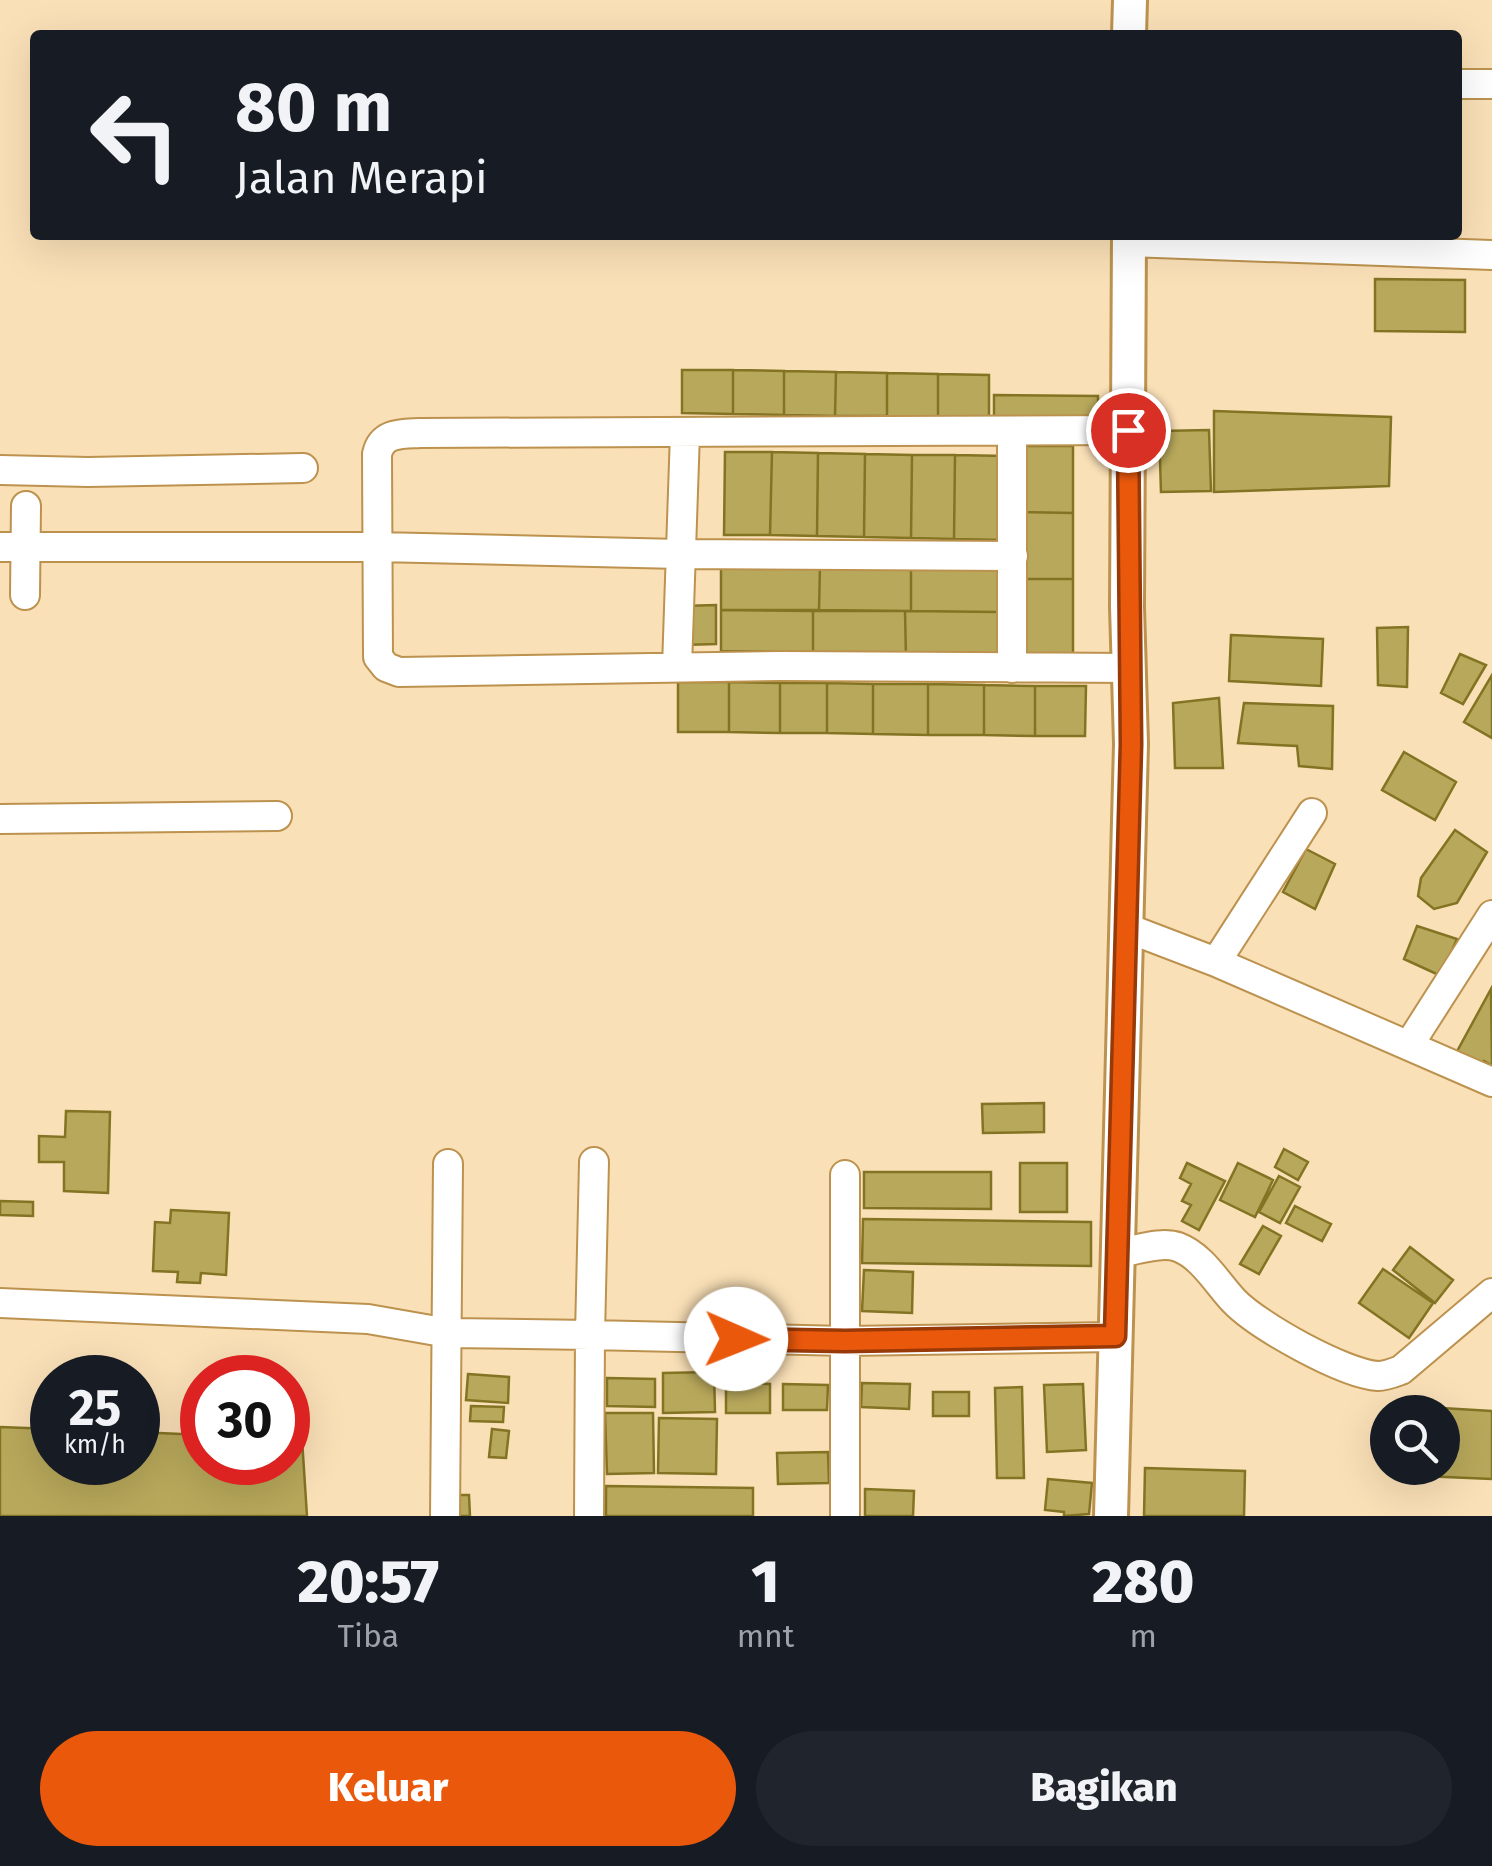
<!DOCTYPE html>
<html lang="id">
<style>
:root{--surface:#171b24;--page:#20242c;--text:#f1f3f6;--muted:#9ea1a6;--accent:#ea580c}
body{margin:0;font-family:"Fira Sans",sans-serif;background:var(--page);color:var(--text);height:100vh;display:flex;flex-direction:column;font-size:38px;white-space:nowrap}
*{box-sizing:border-box;margin:0}
p{font-size:32px;color:var(--muted)}
.icon{flex:none;width:55px;height:55px;fill:none;stroke:currentColor;stroke-width:2;stroke-linecap:round;stroke-linejoin:round}
.map{position:relative;height:1516px;overflow:hidden}
.panel{display:flex;flex-direction:column;background:var(--surface);flex:1}
.panel>*{flex:none}
.guide{position:absolute;left:30px;top:30px;width:1432px;height:210px;border-radius:10px;box-shadow:0 10px 40px #0002;background:#171b24;color:var(--text);overflow:hidden}
.controls{position:absolute;left:1370px;top:1395px;display:grid;gap:20px}
.controls a{display:grid;place-items:center;width:90px;height:90px;border-radius:50%;background:var(--surface);box-shadow:0 10px 40px #0002;font-size:50px}
.speed{position:absolute;left:30px;top:1355px;display:flex;gap:20px;font-size:50px;font-weight:700;text-align:center}
.speed>*{display:grid;place-content:center;width:130px;height:130px;border-radius:50%;background:var(--surface);box-shadow:0 10px 40px #0002;line-height:1}
.speed small{font-size:25px;font-weight:400}
.speed .limit{border:15px solid #d22;background:#fff;color:#111}
.pin{position:absolute;display:grid;place-items:center;width:85px;height:85px;color:#fff;margin:-42px;border:5px solid #fff;border-radius:50%;box-shadow:0 2px 10px #0007}
.me{position:absolute;width:110px;margin:-55px;rotate:91deg;stroke-linejoin:round;filter:drop-shadow(0 0 8px #0008)}
.turn{display:flex;align-items:center;gap:35px;height:210px;padding:0 40px;font-size:45px}
.turn .icon{width:130px;height:130px;stroke-width:2.5}
.turn b{display:block;font-size:70px;line-height:85px}
.eta{display:flex;justify-content:space-evenly;align-items:center;height:170px;text-align:center}
.eta b{font-size:60px;font-weight:800;line-height:70px}
.primary-button{display:flex;gap:20px;margin-top:auto;padding:20px 40px}
.primary-button a{flex:1;height:115px;border-radius:60px;background:var(--accent);color:#fff;font-size:40px;font-weight:800;line-height:115px;text-align:center}
.primary-button a+a{background:var(--page);color:var(--text)}
.map>svg:first-child{display:block}
.building{fill:#b8a85b;stroke:#837423;stroke-width:2.5}
.lines{fill:none;stroke-linecap:round;stroke-linejoin:round}
.minor-casing{stroke:#bc924e;stroke-width:32}
.tertiary-casing{stroke:#bc924e;stroke-width:38}
.minor{stroke:#fff;stroke-width:28}
.tertiary{stroke:#fff;stroke-width:32}
.route-casing{stroke:#983908;stroke-width:25}
.route{stroke:#ea580c;stroke-width:18}
</style>
<div class="map">
<svg width="1492" height="1516" viewBox="0 0 1492 1516">
<rect width="100%" height="100%" fill="#fae0b7"/>
<path class="building" d="M1375,279L1465,280V332L1375,331Z
M682,370H733V414L682,413Z
M733,370L784,371V415L733,414Z
M784,371L836,372L835,416L784,415Z
M836,372L887,373V416H835Z
M887,373L938,374V417L887,416Z
M938,374L989,375V419L938,417Z
M994,395L1098,396V424L994,423Z
M1214,411L1391,417L1389,486L1214,492Z
M1209,430L1211,491L1161,492L1159,431Z
M1019,446H1073V513L1019,512Z
M725,452H772L770,535H724Z
M772,452L818,453L817,536L770,535Z
M818,453L865,454L864,537L817,536Z
M865,454L912,455L911,538L864,537Z
M912,455H955L954,539L911,538Z
M955,455L1005,456L1004,540L954,539Z
M1019,512L1073,513V579H1019Z
M721,565L820,566L819,610H721Z
M820,566H911V611L819,610Z
M911,566L998,567V612L911,611Z
M1019,579H1073V664L1019,663Z
M716,605V644L683,645L682,606Z
M721,610L813,611V652L721,651Z
M813,611H905L906,659H813Z
M905,611L998,612V660L906,659Z
M1408,627L1407,687L1378,685L1377,628Z
M1231,635L1323,639L1321,686L1229,681Z
M1460,654L1486,665L1463,704L1441,693Z
M1492,675V738L1464,722Z
M678,682H729V732H678Z
M729,682L780,683V733L729,732Z
M780,683H827V733H780Z
M827,683L873,684V734L827,733Z
M873,684H928V735L873,734Z
M928,684L984,685V735H928Z
M984,685L1035,686V736L984,735Z
M1035,686H1086L1085,736H1035Z
M1219,698L1223,768H1175L1173,703Z
M1244,703L1333,706L1332,769L1299,766L1297,746L1238,743Z
M1404,752L1456,782L1435,820L1382,790Z
M1455,830L1487,852L1457,903L1434,909L1418,896L1421,878Z
M1306,849L1335,864L1315,909L1283,892Z
M1417,926L1457,939L1441,976L1404,959Z
M1491,989L1492,1066L1484,1061L1479,1069L1455,1055Z
M1044,1103V1132L983,1133L982,1104Z
M66,1111L110,1112L108,1193L64,1191V1162H39V1136L65,1137Z
M1284,1149L1308,1162L1298,1180L1275,1167Z
M1020,1163H1067V1212H1020Z
M1187,1163L1225,1181L1199,1230L1182,1221L1191,1205L1182,1201L1191,1184L1180,1178Z
M1238,1163L1273,1180L1255,1217L1220,1200Z
M864,1172H991V1209L864,1208Z
M1279,1176L1300,1187L1280,1223L1259,1212Z
M0,1201L33,1202V1216L0,1215Z
M1295,1206L1331,1224L1322,1241L1286,1223Z
M171,1210L229,1213L226,1275L201,1273L200,1283L177,1282L178,1272L153,1271L155,1222L170,1223Z
M863,1219L1091,1222V1266L862,1263Z
M1263,1226L1281,1236L1259,1274L1240,1264Z
M1410,1247L1453,1280L1435,1303L1393,1270Z
M1383,1269L1433,1303L1409,1338L1359,1303Z
M864,1270L913,1272L912,1313L862,1311Z
M714,1372L715,1412L663,1413V1373Z
M468,1374L509,1377L508,1403L466,1400Z
M607,1378L655,1379V1407L607,1406Z
M726,1383L770,1384V1413H726Z
M862,1383L910,1384L909,1409L861,1407Z
M783,1384L828,1385L827,1410H783Z
M1083,1384L1086,1450L1047,1452L1044,1385Z
M1022,1387L1024,1478H997L995,1388Z
M933,1392H969V1416H933Z
M471,1406L504,1407L503,1422L470,1421Z
M1425,1407L1492,1411V1479L1422,1476V1468H1442V1412H1425Z
M605,1413H653L654,1473L607,1474Z
M659,1418L717,1419L716,1474L658,1473Z
M0,1427L52,1429V1462H138V1432L202,1435V1462H288V1438L302,1439L307,1516H0Z
M492,1429L509,1431L506,1458L489,1457Z
M828,1452L829,1483L778,1484L777,1453Z
M1145,1468L1245,1471L1244,1516H1144Z
M1048,1479L1092,1483L1089,1514L1064,1516V1512L1045,1510Z
M606,1486L753,1488V1516H606Z
M865,1489L914,1491L913,1516H865Z
M451,1495H469L470,1516H451Z"/>
<g class="lines">
<defs>
<path id="minor" d="M1458,84H1492
M1129,242L1492,255
M1128,430L420,433C402,434 382,432 377,454L378,657L386,667L399,672L780,666L1129,668
M0,470L88,472L303,468
M0,547H378L680,554L1013,556
M25,595L26,506
M677,667L685,433
M1012,668V432
M0,819L277,816
M1127,928L1216,962L1492,1082
M1216,962L1312,813
M1409,1045L1492,915
M594,1162L590,1335L845,1341L1115,1337
M845,1175V1516
M1116,1253C1135,1251 1160,1241 1178,1247C1202,1256 1217,1283 1234,1301C1258,1326 1344,1374 1378,1376C1386,1376 1393,1373 1401,1370L1492,1293
M0,1303L368,1319L448,1333L590,1335L589,1516
M445,1516L448,1164"/>
<path id="tertiary" d="M1129,35L1130,0
M1111,1516L1131,744L1127,607L1129,235"/>
</defs>
<use href="#minor" class="minor-casing"/>
<use href="#tertiary" class="tertiary-casing"/>
<use href="#minor" class="minor"/>
<use href="#tertiary" class="tertiary"/>
</g>
<g class="lines">
<defs>
<path id="route" d="M736,1339L845,1341L1115,1336L1131,744L1128,430"/>
</defs>
<use href="#route" class="route-casing"/>
<use href="#route" class="route"/>
</g>
</svg>
<div class="controls">
<a><svg class="icon" aria-label="search" viewBox="0 0 24 24"><circle cx="10" cy="10" r="6"/><path d="M15 15l6 6"/></svg></a>
</div>
<div class="speed"><div>25<small>km/h</small></div><div class="limit">30</div></div>
<div class="pin" style="left:1128px;top:430px;background:#d93025"><svg class="icon" aria-label="arrive" viewBox="0 0 24 24"><path d="M6 21V4h12l-3 4 3 4H6"/></svg></div>
<svg class="me" style="left:736px;top:1339px" viewBox="-20 -20 40 40"><circle r="19" fill="#fff"/><path d="M0-13L10 11 0 6-10 11z" fill="#ea580c"/></svg>
<div class="guide">
<div class="turn"><svg class="icon" aria-label="left" viewBox="0 0 24 24"><path d="M17 20v-9H6M10 6l-5 5 5 5"/></svg><div><b>80 m</b>Jalan Merapi</div></div>
</div>
</div>
<section class="panel">
<div class="eta">
<div><b>20:57</b><p>Tiba</p></div>
<div><b>1</b><p>mnt</p></div>
<div><b>280</b><p>m</p></div>
</div>
<div class="primary-button"><a>Keluar</a><a>Bagikan</a></div>
</section>
